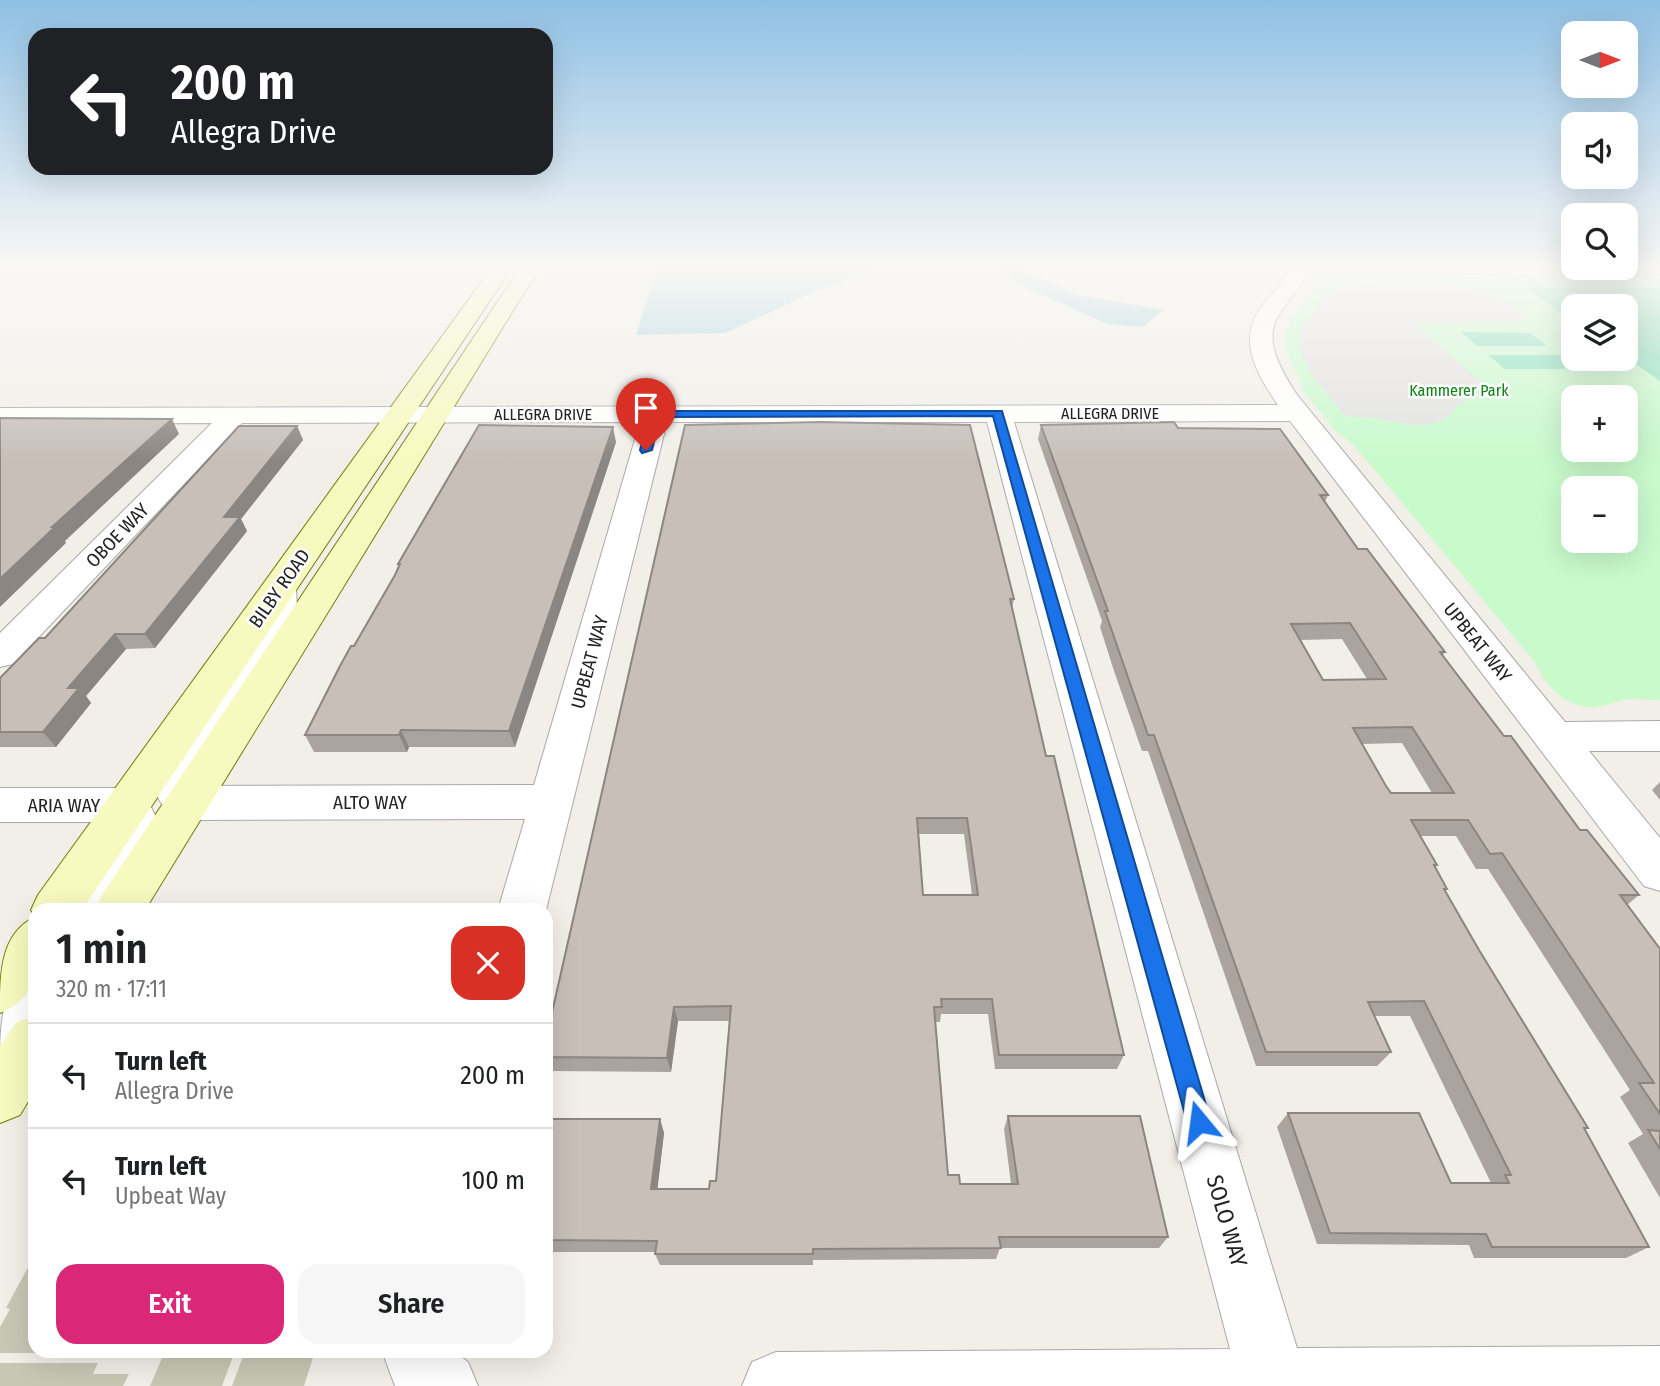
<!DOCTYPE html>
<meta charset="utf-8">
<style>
:root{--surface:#fff;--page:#f6f6f6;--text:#202124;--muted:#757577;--line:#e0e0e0;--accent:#db2777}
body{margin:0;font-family:"Fira Sans Condensed",sans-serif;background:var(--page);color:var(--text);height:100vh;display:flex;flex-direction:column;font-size:26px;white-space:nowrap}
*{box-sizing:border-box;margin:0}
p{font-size:23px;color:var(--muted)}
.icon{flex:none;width:38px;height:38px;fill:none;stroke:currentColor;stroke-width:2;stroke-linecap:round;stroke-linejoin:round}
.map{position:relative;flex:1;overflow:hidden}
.drawer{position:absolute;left:28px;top:903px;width:525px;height:455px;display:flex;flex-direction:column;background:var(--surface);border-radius:21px;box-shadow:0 7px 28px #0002}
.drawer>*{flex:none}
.hud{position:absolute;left:28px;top:28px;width:525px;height:147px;border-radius:21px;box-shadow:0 7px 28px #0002;background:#202124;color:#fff;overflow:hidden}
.needle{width:46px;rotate:90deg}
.fabs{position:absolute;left:1561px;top:21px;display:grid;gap:14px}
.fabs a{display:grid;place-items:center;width:77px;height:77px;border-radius:14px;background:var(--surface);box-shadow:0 7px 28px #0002;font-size:35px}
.pin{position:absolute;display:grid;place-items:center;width:60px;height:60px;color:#fff;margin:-72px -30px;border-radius:50% 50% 50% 0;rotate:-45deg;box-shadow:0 0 7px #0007}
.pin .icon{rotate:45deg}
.me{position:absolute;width:77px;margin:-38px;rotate:344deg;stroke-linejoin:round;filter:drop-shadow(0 0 5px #0008)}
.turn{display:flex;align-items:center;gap:24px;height:147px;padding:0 28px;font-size:32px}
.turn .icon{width:91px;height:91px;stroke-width:2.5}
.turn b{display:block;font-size:49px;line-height:60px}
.round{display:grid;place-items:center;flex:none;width:74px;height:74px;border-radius:21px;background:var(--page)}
.head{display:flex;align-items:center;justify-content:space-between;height:119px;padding:0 28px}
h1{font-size:42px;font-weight:600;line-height:52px}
.button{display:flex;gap:14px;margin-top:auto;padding:14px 28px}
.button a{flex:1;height:80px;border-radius:21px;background:var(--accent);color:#fff;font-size:28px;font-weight:600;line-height:80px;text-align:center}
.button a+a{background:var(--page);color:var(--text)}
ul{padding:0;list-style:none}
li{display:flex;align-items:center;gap:21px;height:105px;padding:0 28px;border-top:2px solid var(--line)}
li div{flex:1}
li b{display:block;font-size:26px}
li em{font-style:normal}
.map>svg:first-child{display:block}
.construction{fill:#c7c7b4}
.park{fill:#c8facc;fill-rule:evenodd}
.pitch{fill:#88e0be}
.parking{fill:#e2e2e2}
.water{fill:#aad3df}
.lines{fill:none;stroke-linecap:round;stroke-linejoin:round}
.street-casing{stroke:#a9a9a9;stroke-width:2}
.secondary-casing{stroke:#707d05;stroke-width:2}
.street{fill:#fff;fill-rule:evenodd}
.secondary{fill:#f7fabf;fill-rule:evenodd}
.wall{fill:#aba49e;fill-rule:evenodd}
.shaded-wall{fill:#8b8681}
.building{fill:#c7bfb8;stroke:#8b8681;stroke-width:2;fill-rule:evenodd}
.route{fill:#1a73e8;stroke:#114b97;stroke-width:2}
.labels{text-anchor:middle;stroke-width:5;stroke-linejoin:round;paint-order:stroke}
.far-park-label{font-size:16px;fill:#0c8416;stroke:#fff}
.far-street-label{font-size:16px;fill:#222;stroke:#fff}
.street-label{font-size:19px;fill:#222;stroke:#fff}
.near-street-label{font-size:23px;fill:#222;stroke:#fff}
</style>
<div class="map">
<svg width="1660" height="1386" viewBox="0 0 1660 1386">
<rect width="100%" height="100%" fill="#f2efe9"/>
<path class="construction" d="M33,1258L35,1351H92L90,1353H0V1327L10,1309L6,1308Z
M165,1351H235L222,1386H150Z
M245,1351H315L304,1386H232Z
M0,1363H98L93,1374H129L123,1386H0Z"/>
<path class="park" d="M1319,266L1473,276L1660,274V700C1648,700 1634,698 1622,700C1615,702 1608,705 1601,706C1568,712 1546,687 1534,661L1352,443L1336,431L1303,391C1300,374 1287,362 1285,345C1283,316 1315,299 1322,273ZM1573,306H1626V359H1573ZM1573,397H1626V450H1573ZM1573,488H1626V541H1573Z"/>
<path class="pitch" d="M1524,287H1660V381L1626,357V306H1573V321Z
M1461,332L1530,333L1547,346H1477Z
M1488,355H1560L1579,369H1505Z"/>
<path class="parking" d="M1449,282L1457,287L1493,292L1527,317L1516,322L1414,323L1483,384L1484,391L1459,404L1443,420L1432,424L1414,425L1373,418L1345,416L1314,378L1304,360L1300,345L1301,330L1306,321L1331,292L1344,286L1373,282Z"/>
<path class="water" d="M657,266H888L816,291L725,333L636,335Z
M994,266H1021L1027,272L1077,295L1163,310L1143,327L1108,324L1018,284Z"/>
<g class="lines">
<defs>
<path id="street" d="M1290,266H1310C1303,285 1291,297 1280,313C1261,340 1282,371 1297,395L1565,722L1660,721V751H1589L1660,838V891L1644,886L1290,421L1014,422L1297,1348L1660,1346V1386H742L752,1362L776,1352L1230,1349L987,422H667L546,910H498L525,819L188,820C156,810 148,789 164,760L251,635L263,609L262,588L267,581L279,578L291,581L296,588L297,609L286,637L199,774L198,786L534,785L640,422L242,423L13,664L0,667V633L212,423L0,424V408L1278,405C1257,375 1236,339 1262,306C1273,293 1284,282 1290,266Z
M1417,266H1660V274L1519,275L1427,272Z
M0,788H129L144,793L156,817V838L115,910H65L113,834V822H0Z
M35,966C35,1009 47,1049 0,1068C0,1026 0,984 35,966Z
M382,1351H453L468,1362L478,1386H395Z"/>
<path id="secondary" d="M493,266H513L82,910H35C35,952 47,995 0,1013C0,973 0,934 35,917L31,910L38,895Z
M523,266H544L525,291L145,910H95L102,895L506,289Z
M35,1015V1090L20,1115L0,1123V1046L16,1023Z"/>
</defs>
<use href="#street" class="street-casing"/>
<use href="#secondary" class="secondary-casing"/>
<use href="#street" class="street"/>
<use href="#secondary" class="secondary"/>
</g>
<path class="wall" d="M685,425L1014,599L1012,608L1046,756L1124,1055L1117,1069H995L988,1014H941L940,1022H936L948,1175L960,1184H1011L1004,1129L1008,1116L1168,1237L1159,1248H1000L996,1259L813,1260V1265H660L655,1254L656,1252H546V1119H660L664,1133L657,1189H709L716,1181L729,1021H678L671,1072L549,1071L546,1065V1039ZM919,834H964L972,895H923Z
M1041,425L1328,495L1325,502L1358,549L1445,652L1443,655L1504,736L1580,830L1639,895L1627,905L1660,949V1198L1628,1143L1643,1134L1620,1097L1630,1090L1488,869H1476L1456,836H1420L1437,865L1435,868L1447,889L1445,891L1479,950L1588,1128L1585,1130L1649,1247L1626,1258H1474L1469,1245L1317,1244L1277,1127L1288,1113L1451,1183H1491L1410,1016H1375L1391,1052L1377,1066H1256L1148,751H1142L1114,671L1100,627L1102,621L1038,439ZM1342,639L1367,679L1323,680L1300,640ZM1402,743L1432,793H1391L1386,786L1362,744Z
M297,426L303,440L241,519L247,531L155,648L126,649L86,696L91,703L56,747H0V678Z
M616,442L515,747H409L407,752H314L305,735L395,575L399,567L398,564Z
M1660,782V800L1652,790Z"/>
<path class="shaded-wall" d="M172,419L179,434L65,541L66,543L0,607V579L52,527Z
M297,426L303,440L241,519L247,531L155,648L145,634L224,517Z
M613,427L616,442L515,747L509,731Z
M115,634L126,649L86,696L91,703L56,747L43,732L68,688Z
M401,730L409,747L407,752L399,735Z
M674,1007L678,1021L671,1072L667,1058Z
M660,1119L664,1133L656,1202L651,1189Z"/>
<path class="building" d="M0,418L172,419L52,527H55L0,579Z
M820,422L970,425L1014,599H1010L1046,756H1054L1124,1055H999L992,999H941L942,1007H934L948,1175H959L960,1184H1018L1008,1116H1140L1168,1237H999L1001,1248L813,1249V1254H655L657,1241L546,1240V1119H660L651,1189H709L710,1181H716L731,1006L674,1007L667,1058L546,1057V1039L685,425ZM917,818H967L978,895H923Z
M1174,422L1178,428L1280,429L1328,495H1320L1358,549H1367L1445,652H1440L1504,736H1511L1580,830H1587L1639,895H1620L1660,949V1114L1639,1083H1654L1502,853L1490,854L1468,820H1411L1437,865H1434L1447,889H1444L1479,950L1588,1128H1584L1649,1247H1492L1486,1234L1330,1233L1288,1113H1419L1451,1183H1509L1505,1175H1511L1424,1001L1368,1002L1391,1052H1266L1154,735H1148L1105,611H1108L1041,425ZM1350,623L1386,679L1323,680L1291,624ZM1412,727L1454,793H1391L1386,786L1353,728Z
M479,425L613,427L509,731L401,730L399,735H305L340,666L351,646H354L395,575L400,564H398Z
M239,426H297L224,517H240L145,634H115L68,688H79L43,732H0V678L39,638H45Z
M1648,1130L1660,1131V1149Z"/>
<linearGradient id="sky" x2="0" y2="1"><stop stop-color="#8fc0e4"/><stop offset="0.58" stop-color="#f9f8f5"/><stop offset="1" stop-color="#f9f8f5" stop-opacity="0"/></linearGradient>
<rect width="1660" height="460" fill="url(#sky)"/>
<path class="route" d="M656,411H1002L1211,1122L1207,1130L1199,1133L1191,1130L1187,1122L993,416L660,417L652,450L642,453L640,450L650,414Z"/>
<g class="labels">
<g class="far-park-label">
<text x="1459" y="396">Kammerer Park</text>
</g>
<g class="far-street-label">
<text x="1110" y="419">ALLEGRA DRIVE</text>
<text x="543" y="420">ALLEGRA DRIVE</text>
</g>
<g class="street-label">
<text transform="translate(117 535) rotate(-46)" y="7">OBOE WAY</text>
<text transform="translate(279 588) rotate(-55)" y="7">BILBY ROAD</text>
<text transform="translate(1478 642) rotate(51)" y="7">UPBEAT WAY</text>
<text transform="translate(589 662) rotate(-75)" y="7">UPBEAT WAY</text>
<text x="370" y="809">ALTO WAY</text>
<text x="64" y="812">ARIA WAY</text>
</g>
<g class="near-street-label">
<text transform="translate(1227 1221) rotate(74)" y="8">SOLO WAY</text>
</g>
</g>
</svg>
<div class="fabs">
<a><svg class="needle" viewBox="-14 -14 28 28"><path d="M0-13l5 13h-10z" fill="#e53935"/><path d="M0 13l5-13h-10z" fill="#757577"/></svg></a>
<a><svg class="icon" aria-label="sound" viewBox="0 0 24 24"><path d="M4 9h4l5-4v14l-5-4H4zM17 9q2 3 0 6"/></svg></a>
<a><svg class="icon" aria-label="search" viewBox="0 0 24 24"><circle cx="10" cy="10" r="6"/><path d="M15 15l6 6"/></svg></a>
<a><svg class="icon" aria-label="layers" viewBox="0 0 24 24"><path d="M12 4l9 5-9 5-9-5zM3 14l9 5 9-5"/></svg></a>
<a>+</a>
<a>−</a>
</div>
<div class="pin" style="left:646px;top:450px;background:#d93025"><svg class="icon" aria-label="arrive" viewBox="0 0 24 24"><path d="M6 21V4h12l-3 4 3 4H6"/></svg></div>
<svg class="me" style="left:1199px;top:1122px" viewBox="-20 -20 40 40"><path d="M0-17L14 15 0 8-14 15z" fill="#1a73e8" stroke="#fff" stroke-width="4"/></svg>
<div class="hud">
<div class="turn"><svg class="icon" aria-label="left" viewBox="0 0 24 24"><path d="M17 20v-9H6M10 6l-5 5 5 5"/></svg><div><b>200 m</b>Allegra Drive</div></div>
</div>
<section class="drawer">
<div class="head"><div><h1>1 min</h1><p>320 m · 17:11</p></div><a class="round" style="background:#d93025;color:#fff"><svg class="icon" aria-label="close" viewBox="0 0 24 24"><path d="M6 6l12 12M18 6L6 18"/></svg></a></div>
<ul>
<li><svg class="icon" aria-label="left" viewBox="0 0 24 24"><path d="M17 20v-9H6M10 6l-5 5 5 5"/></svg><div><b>Turn left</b><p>Allegra Drive</p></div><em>200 m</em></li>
<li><svg class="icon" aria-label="left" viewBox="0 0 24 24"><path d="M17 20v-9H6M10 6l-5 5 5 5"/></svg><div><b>Turn left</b><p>Upbeat Way</p></div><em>100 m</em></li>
</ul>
<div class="button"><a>Exit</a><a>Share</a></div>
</section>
</div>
